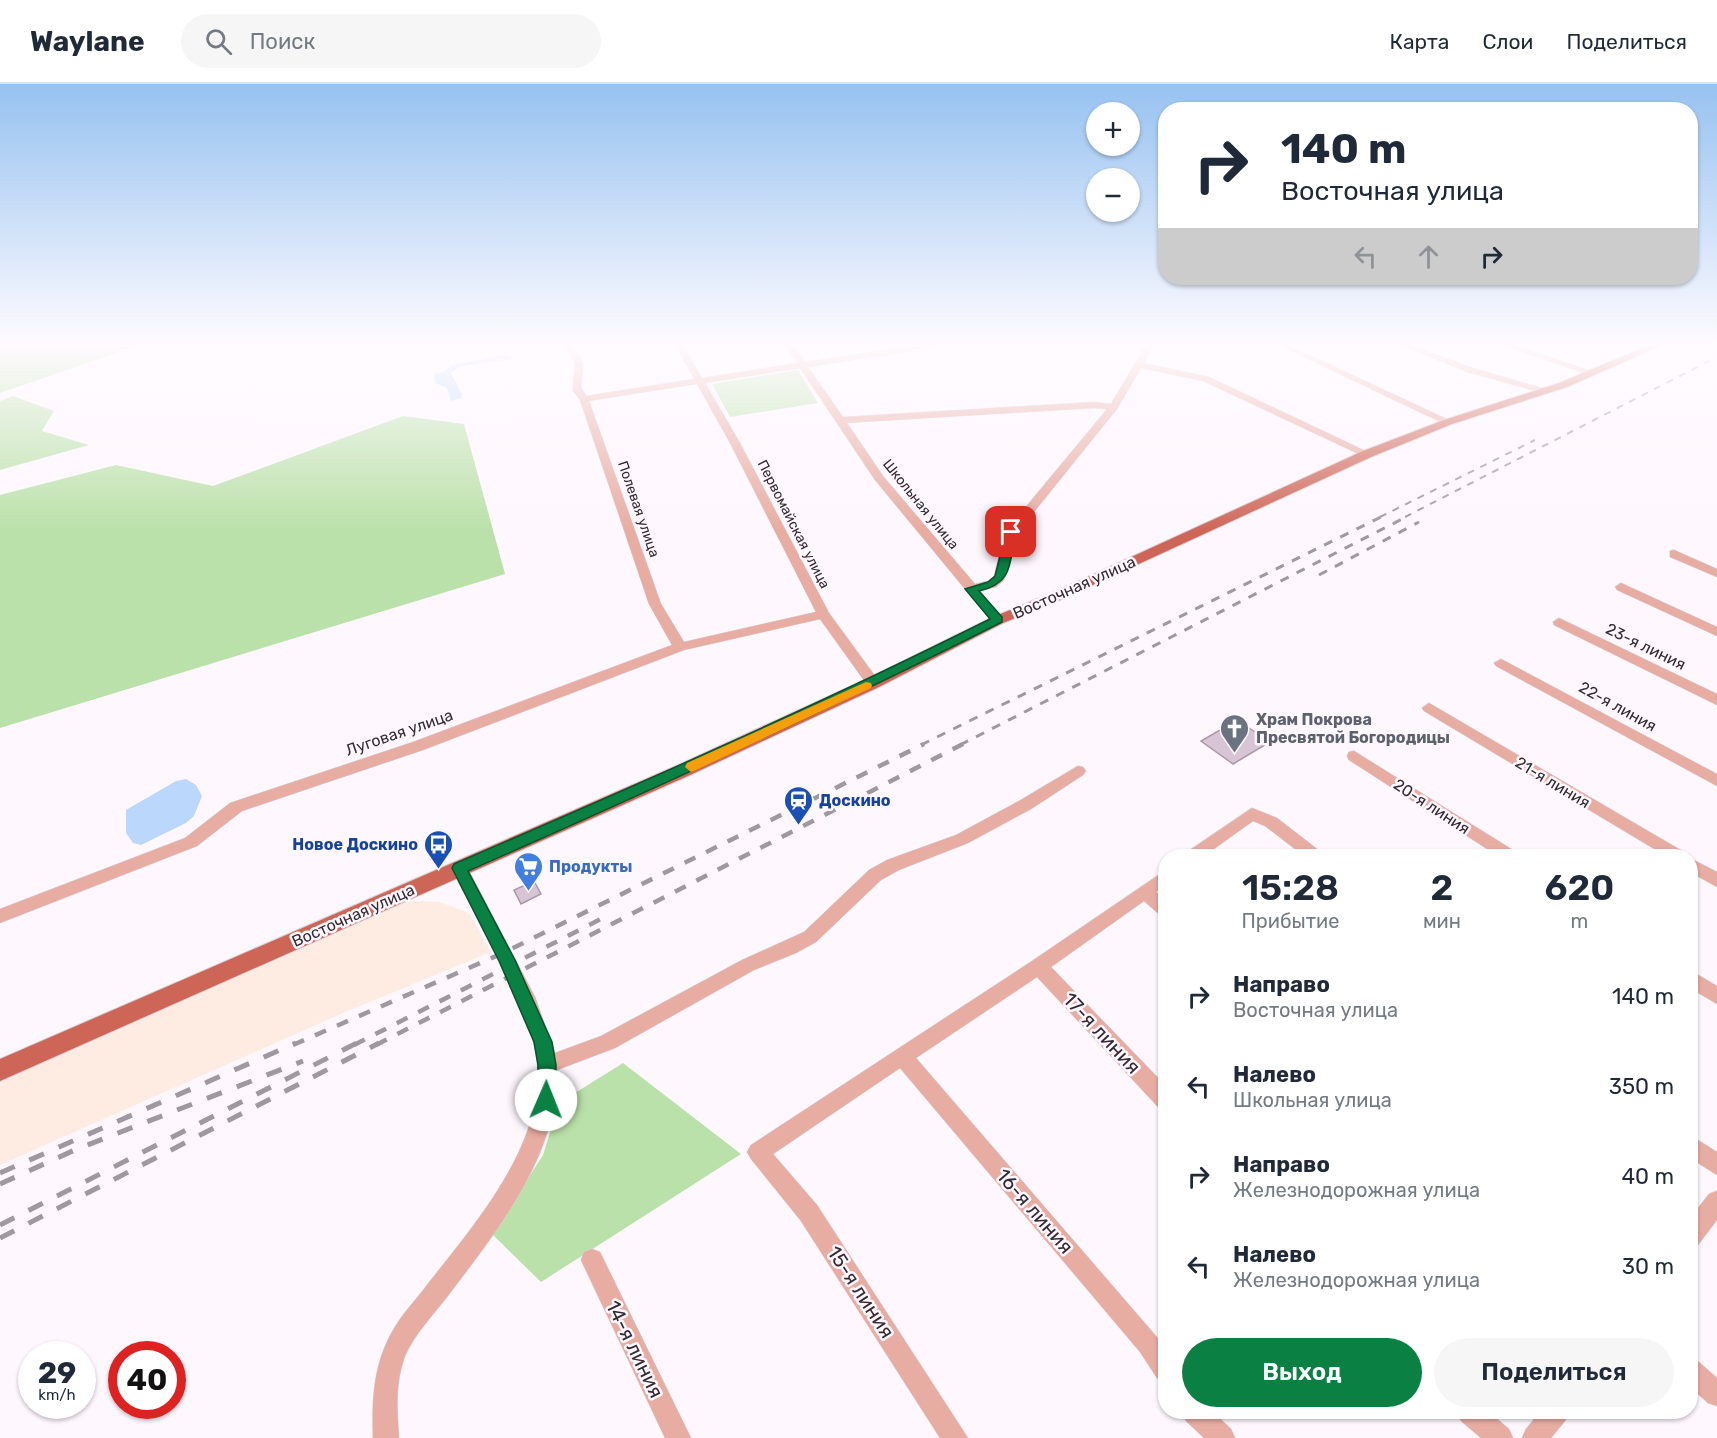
<!DOCTYPE html>
<html lang="ru">
<meta charset="utf-8">
<style>
:root{--surface:#fff;--page:#f6f6f7;--text:#1f2937;--muted:#747a83;--line:#e0e1e3;--accent:#0b8043}
body{margin:0;font-family:Rubik,sans-serif;background:var(--page);color:var(--text);height:100vh;display:flex;flex-direction:column;font-size:22px;white-space:nowrap}
*{box-sizing:border-box;margin:0}
p{font-size:20px;color:var(--muted)}
.icon{flex:none;width:33px;height:33px;fill:none;stroke:currentColor;stroke-width:2;stroke-linecap:round;stroke-linejoin:round}
.map{position:relative;flex:1;overflow:hidden}
.details{position:absolute;left:1158px;top:765px;width:540px;height:570px;display:flex;flex-direction:column;background:var(--surface);border-radius:24px;box-shadow:0 2px 4px #0004}
.details>*{flex:none}
.guide{position:absolute;left:1158px;top:18px;width:540px;height:183px;border-radius:24px;box-shadow:0 2px 4px #0004;background:#fff;color:var(--text);overflow:hidden}
.fabs{position:absolute;left:1086px;top:18px;display:grid;gap:12px}
.fabs a{display:grid;place-items:center;width:54px;height:54px;border-radius:50%;background:var(--surface);box-shadow:0 2px 4px #0004;font-size:30px}
.speed{position:absolute;left:18px;top:1257px;display:flex;gap:12px;font-size:30px;font-weight:700;text-align:center}
.speed>*{display:grid;place-content:center;width:78px;height:78px;border-radius:50%;background:var(--surface);box-shadow:0 2px 4px #0004;line-height:1}
.speed small{font-size:15px;font-weight:400}
.speed .limit{border:9px solid #d22;background:#fff;color:#111}
.pin{position:absolute;display:grid;place-items:center;width:51px;height:51px;color:#fff;margin:-26px;border-radius:12px;box-shadow:0 3px 9px #0006}
.me{position:absolute;width:66px;margin:-33px;rotate:1deg;stroke-linejoin:round;filter:drop-shadow(0 0 4px #0008)}
.turn{display:flex;align-items:center;gap:21px;height:126px;padding:0 24px;font-size:27px}
.turn .icon{width:78px;height:78px;stroke-width:2.5}
.turn b{display:block;font-size:42px;line-height:51px}
.lanes{display:flex;align-items:center;height:57px;padding:0 24px;background:#0003;justify-content:center;gap:30px;direction:ltr}
.lanes .off{opacity:.35}
.eta{display:flex;justify-content:space-evenly;align-items:center;height:102px;text-align:center}
.eta b{font-size:36px;font-weight:600;line-height:42px}
.button{display:flex;gap:12px;margin-top:auto;padding:12px 24px}
.button a{flex:1;height:69px;border-radius:36px;background:var(--accent);color:#fff;font-size:24px;font-weight:600;line-height:69px;text-align:center}
.button a+a{background:var(--page);color:var(--text)}
ul{padding:0;list-style:none}
li{display:flex;align-items:center;gap:18px;height:90px;padding:0 24px}
li div{flex:1}
li b{display:block;font-size:22px}
li em{font-style:normal}
header{display:flex;align-items:center;gap:36px;box-sizing:border-box;height:84px;padding:0 30px;background:var(--surface);border-bottom:2px solid var(--line)}
header strong{font-size:28px}
nav{display:flex;gap:33px;margin-inline-start:auto;font-size:21px}
.search{width:420px;height:54px;background:var(--page);display:flex;align-items:center;gap:15px;box-sizing:border-box;padding:0 21px;border-radius:33px;color:var(--muted);font-size:22px}
.map>svg:first-child{display:block}
.industrial{fill:#feece2}
.green{fill:#bae1a9}
.water{fill:#bbd7fb}
.building{fill:#d7c5d5;stroke:#aa98a8;stroke-width:1.5}
.lines{fill:none;stroke-linecap:round;stroke-linejoin:round}
.minor-casing{stroke:#dad2d9;stroke-width:1}
.major-casing{stroke:#dad2d9;stroke-width:2}
.minor{fill:#e7aca2;fill-rule:evenodd}
.major{fill:#ce6657;fill-rule:evenodd}
.rail-far3{stroke:#a0989f;stroke-width:2;stroke-dasharray:7 7;stroke-linecap:butt}
.rail-far2{stroke:#a0989f;stroke-width:3;stroke-dasharray:9 9;stroke-linecap:butt}
.rail-far1{stroke:#a0989f;stroke-width:4.5;stroke-dasharray:12 12;stroke-linecap:butt}
.rail{stroke:#a0989f;stroke-width:5;stroke-dasharray:16 16;stroke-linecap:butt}
.route{fill:#0b8043;stroke:#07532c;stroke-width:1.5}
.slow{fill:#f59e0b}
.labels{text-anchor:middle;stroke-width:5;stroke-linejoin:round;paint-order:stroke}
.far-street-label{font-size:14px;fill:#332b32;stroke:#fff7fe}
.street-label{font-size:16px;fill:#332b32;stroke:#fff7fe}
.worship-label{font-size:16px;font-weight:bold;fill:#5b616d;stroke:#fff7fe;text-anchor:start}
.transit-label{font-size:16px;font-weight:bold;fill:#164399;stroke:#fff7fe;text-anchor:start}
.shop-label{font-size:16px;font-weight:bold;fill:#366cbe;stroke:#fff7fe;text-anchor:start}
.near-street-label{font-size:20px;fill:#332b32;stroke:#fff7fe}
</style>
<header>
<strong>Waylane</strong>
<div class="search"><svg class="icon" aria-label="search" viewBox="0 0 24 24"><circle cx="10" cy="10" r="6"/><path d="M15 15l6 6"/></svg>Поиск</div>
<nav><a>Карта</a><a>Слои</a><a>Поделиться</a></nav>
</header>
<div class="map">
<svg width="1717" height="1354" viewBox="0 0 1717 1354">
<rect width="100%" height="100%" fill="#fff7fe"/>
<path class="industrial" d="M406,817L440,818L469,829L491,868L343,929L0,1081V998Z"/>
<path class="green" d="M0,259H146L0,309Z
M798,286L818,319L730,333L712,300Z
M13,312L54,327L42,347L89,361L0,386V317Z
M403,332L464,340L505,490L0,644V411L116,381L213,402Z
M623,979L741,1070L541,1198L492,1150L543,1071L559,1019Z"/>
<path class="water" d="M505,271L514,275L461,282L451,289L462,311L461,314L451,317L447,304L435,299L434,290L442,289L452,281Z
M186,695L196,701L202,712L194,732L186,739L141,761L133,759L126,749V726L176,697Z"/>
<path class="building" d="M1237,636L1270,658L1233,680L1201,657Z
M534,797L541,810L521,820L514,806Z"/>
<g class="lines">
<defs>
<path id="minor" d="M674,259H682L702,294L797,279L784,259H792L805,278L928,259H946L942,262L808,283L843,333L1094,318L1111,320L1147,259H1155L1144,279L1209,293L1372,370L1363,372L1203,297L1141,284L1117,325L1017,449L1004,496L996,503L980,507L1004,536L998,540L993,539L875,396L800,284L705,299L740,359L829,529L878,596L880,599L878,602H868L820,535L684,566L423,666L242,727L197,762L0,839V825L185,754L230,719L413,658L672,561L649,520L580,316L573,307L575,279L565,262L572,260L583,279L581,303L586,312L694,295ZM697,300L730,359L816,528L684,558L661,520L589,317ZM1094,324L1107,325L1005,448L994,492L988,497L975,500L883,392L847,339Z
M1274,259H1284L1453,338L1445,340Z
M1395,259H1406L1473,284L1552,307L1547,310L1467,288Z
M1496,259H1507L1598,289L1590,291Z
M1674,466L1717,485V493L1670,473V467Z
M1621,499L1717,543V552L1617,506L1615,503Z
M1559,534L1717,610V621L1554,541L1553,538Z
M1501,575L1717,690V702L1496,582L1494,579Z
M1429,619L1684,768L1686,772H1666L1424,627L1422,624Z
M1354,667L1516,768L1518,772H1498L1349,676L1347,672L1349,668Z
M1078,682L1083,683L1086,687L1083,691L1031,725L968,759L899,786L881,796L816,858L796,869L754,886L615,964L557,986C558,1072 497,1147 447,1213C433,1231 414,1251 405,1272C395,1299 397,1326 399,1354H373C372,1316 373,1282 392,1248C401,1231 416,1216 427,1201C477,1137 553,1052 535,965C524,909 477,836 451,784L453,779L459,778L465,779L535,913L555,969L601,952L742,876L804,848L869,786L887,776L956,751L1019,717Z
M1252,724L1277,734L1321,768L1323,772H1304L1265,742L1253,737L1204,772H1185L1187,768Z
M1690,774L1717,788V803L1690,788Z
M1166,786V801L1156,808L1166,815V833L1160,831L1144,817L1051,883L1166,1002V1026L1159,1024L1037,893L916,974L1156,1252L1166,1264V1297L1157,1294L1140,1268L900,984L773,1070L817,1121L968,1354H940L801,1137L751,1075L747,1068L751,1061L1032,877Z
M1690,886L1717,902V920L1690,904Z
M1690,1051L1717,1068V1091L1690,1074Z
M1717,1107V1136L1698,1161L1690,1164V1134L1709,1110Z
M592,1165L600,1168L691,1354H665L581,1176L584,1168Z
M1690,1275L1699,1278L1717,1294V1322L1708,1319L1690,1303Z
M1182,1328H1213L1231,1345L1235,1354H1204L1186,1337Z
M1457,1328H1489L1509,1345L1513,1354H1481L1461,1337Z
M1540,1328H1569L1565,1337L1551,1354H1522L1526,1345Z"/>
<path id="major" d="M1654,259H1667L1567,303L1452,340L1371,373L1067,513L1003,539L879,603L688,692L0,997V975L676,682L867,595L993,533L1057,507L1363,367L1444,336L1559,299Z"/>
</defs>
<use href="#minor" class="minor-casing"/>
<use href="#major" class="major-casing"/>
<use href="#minor" class="minor"/>
<use href="#major" class="major"/>
<path class="rail-far3" d="M1380,433L1535,356
M1405,433L1717,273"/>
<path class="rail-far2" d="M1319,491L1419,438
M921,661L1383,432
M960,661L1408,432"/>
<path class="rail-far1" d="M293,961L503,869L924,660
M354,961L601,835
M376,961L963,660"/>
<path class="rail" d="M0,1089L296,959
M0,1100L77,1065L303,977
M0,1141L357,959
M0,1154L379,959"/>
</g>
<linearGradient id="sky" x2="0" y2="1"><stop stop-color="#96c2f0"/><stop offset="0.58" stop-color="#fffbff"/><stop offset="1" stop-color="#fffbff" stop-opacity="0"/></linearGradient>
<rect width="1717" height="448" fill="url(#sky)"/>
<path class="route" d="M1011,445L1016,448C1009,479 1014,499 979,507L1002,533V538C826,627 648,708 468,787L515,876L552,958L556,981L555,1016L552,1022L546,1024L539,1022L537,1016L538,981L534,958L499,877L452,784L454,780C635,702 814,623 990,535L965,505L988,498L995,492L1006,448Z"/>
<path class="slow" d="M866,598L871,599L872,602L871,604L696,686L691,688L685,683L687,679Z"/>
<defs>
<symbol id="church-pin" viewBox="-11 -11 22 30"><path d="M0 17L-7.5 6A9.5 9.5 0 1 1 7.5 6Z" fill="#6b7280" stroke="#fff7fe"/><path d="M-1.2-6h2.4v3.5h3.3v2.4h-3.3V6h-2.4V-.1h-3.3v-2.4h3.3Z" fill="#fff"/></symbol>
<symbol id="station-pin" viewBox="-11 -11 22 30"><path d="M0 17L-7.5 6A9.5 9.5 0 1 1 7.5 6Z" fill="#1a4fb4" stroke="#fff7fe"/><path d="M-3-6H3Q5-6 5-4V2Q5 4 3 4L4.5 6H3L1.5 4h-3L-3 6H-4.5L-3 4Q-5 4-5 2V-4Q-5-6-3-6ZM-3.5-4v3h7v-3ZM-3.5 1v1.5H-2V1ZM2 1v1.5H3.5V1Z" fill="#fff"/></symbol>
<symbol id="bus-pin" viewBox="-11 -11 22 30"><path d="M0 17L-7.5 6A9.5 9.5 0 1 1 7.5 6Z" fill="#1a4fb4" stroke="#fff7fe"/><path d="M-5-6H5V4H4V6H2V4H-2V6H-4V4H-5ZM-3.5-4V0h7V-4ZM-3.5 1.2v1.5H-2V1.2ZM2 1.2v1.5H3.5V1.2Z" fill="#fff"/></symbol>
<symbol id="supermarket-pin" viewBox="-11 -11 22 30"><path d="M0 17L-7.5 6A9.5 9.5 0 1 1 7.5 6Z" fill="#3f7fe0" stroke="#fff7fe"/><path d="M-6-5.5h2.5l.6 2H6L4.5 2H-2.5L-4.4-4H-6ZM-1.5 3.2a1.3 1.3 0 1 0 .1 0ZM3 3.2a1.3 1.3 0 1 0 .1 0Z" fill="#fff"/></symbol>
</defs>
<g fill-rule="evenodd">
<use href="#church-pin" x="1218" y="628" width="33" height="45"/>
<use href="#station-pin" x="782" y="700" width="33" height="45"/>
<use href="#bus-pin" x="422" y="744" width="33" height="45"/>
<use href="#supermarket-pin" x="512" y="766" width="33" height="45"/>
</g>
<g class="labels">
<g class="far-street-label">
<text transform="translate(921 420) rotate(51)" y="5">Школьная улица</text>
<text transform="translate(639 425) rotate(71)" y="5">Полевая улица</text>
<text transform="translate(794 440) rotate(63)" y="5">Первомайская улица</text>
</g>
<g class="street-label">
<text transform="translate(1074 503) rotate(-24)" y="6">Восточная улица</text>
<text transform="translate(1646 562) rotate(26)" y="6">23-я линия</text>
<text transform="translate(1618 622) rotate(29)" y="6">22-я линия</text>
<text transform="translate(399 648) rotate(-19)" y="6">Луговая улица</text>
<text transform="translate(1553 698) rotate(31)" y="6">21-я линия</text>
<text transform="translate(1432 722) rotate(33)" y="6">20-я линия</text>
<text transform="translate(353 831) rotate(-24)" y="6">Восточная улица</text>
</g>
<g class="worship-label">
<text x="1256" y="641">Храм Покрова<tspan x="1256" dy="18">Пресвятой Богородицы</tspan></text>
</g>
<g class="transit-label">
<text x="819" y="722">Доскино</text>
<text x="418" y="766" text-anchor="end">Новое Доскино</text>
</g>
<g class="shop-label">
<text x="549" y="788">Продукты</text>
</g>
<g class="near-street-label">
<text transform="translate(1102 949) rotate(47)" y="7">17-я линия</text>
<text transform="translate(1035 1127) rotate(49)" y="7">16-я линия</text>
<text transform="translate(861 1208) rotate(57)" y="7">15-я линия</text>
<text transform="translate(635 1265) rotate(64)" y="7">14-я линия</text>
</g>
</g>
</svg>
<div class="fabs">
<a>+</a>
<a>−</a>
</div>
<div class="speed"><div>29<small>km/h</small></div><div class="limit">40</div></div>
<div class="pin" style="left:1011px;top:448px;background:#d93025"><svg class="icon" aria-label="arrive" viewBox="0 0 24 24"><path d="M6 21V4h12l-3 4 3 4H6"/></svg></div>
<svg class="me" style="left:546px;top:1016px" viewBox="-20 -20 40 40"><circle r="19" fill="#fff"/><path d="M0-13L10 11 0 6-10 11z" fill="#0b8043"/></svg>
<div class="guide">
<div class="turn"><svg class="icon" aria-label="right" viewBox="0 0 24 24"><path d="M7 20v-9h11M14 6l5 5-5 5"/></svg><div><b>140 m</b>Восточная улица</div></div>
<div class="lanes"><svg class="icon off" aria-label="left" viewBox="0 0 24 24"><path d="M17 20v-9H6M10 6l-5 5 5 5"/></svg><svg class="icon off" aria-label="ahead" viewBox="0 0 24 24"><path d="M12 20V5M6 11l6-6 6 6"/></svg><svg class="icon" aria-label="right" viewBox="0 0 24 24"><path d="M7 20v-9h11M14 6l5 5-5 5"/></svg></div>
</div>
<section class="details">
<div class="eta">
<div><b>15:28</b><p>Прибытие</p></div>
<div><b>2</b><p>мин</p></div>
<div><b>620</b><p>m</p></div>
</div>
<ul>
<li><svg class="icon" aria-label="right" viewBox="0 0 24 24"><path d="M7 20v-9h11M14 6l5 5-5 5"/></svg><div><b>Направо</b><p>Восточная улица</p></div><em>140 m</em></li>
<li><svg class="icon" aria-label="left" viewBox="0 0 24 24"><path d="M17 20v-9H6M10 6l-5 5 5 5"/></svg><div><b>Налево</b><p>Школьная улица</p></div><em>350 m</em></li>
<li><svg class="icon" aria-label="right" viewBox="0 0 24 24"><path d="M7 20v-9h11M14 6l5 5-5 5"/></svg><div><b>Направо</b><p>Железнодорожная улица</p></div><em>40 m</em></li>
<li><svg class="icon" aria-label="left" viewBox="0 0 24 24"><path d="M17 20v-9H6M10 6l-5 5 5 5"/></svg><div><b>Налево</b><p>Железнодорожная улица</p></div><em>30 m</em></li>
</ul>
<div class="button"><a>Выход</a><a>Поделиться</a></div>
</section>
</div>
